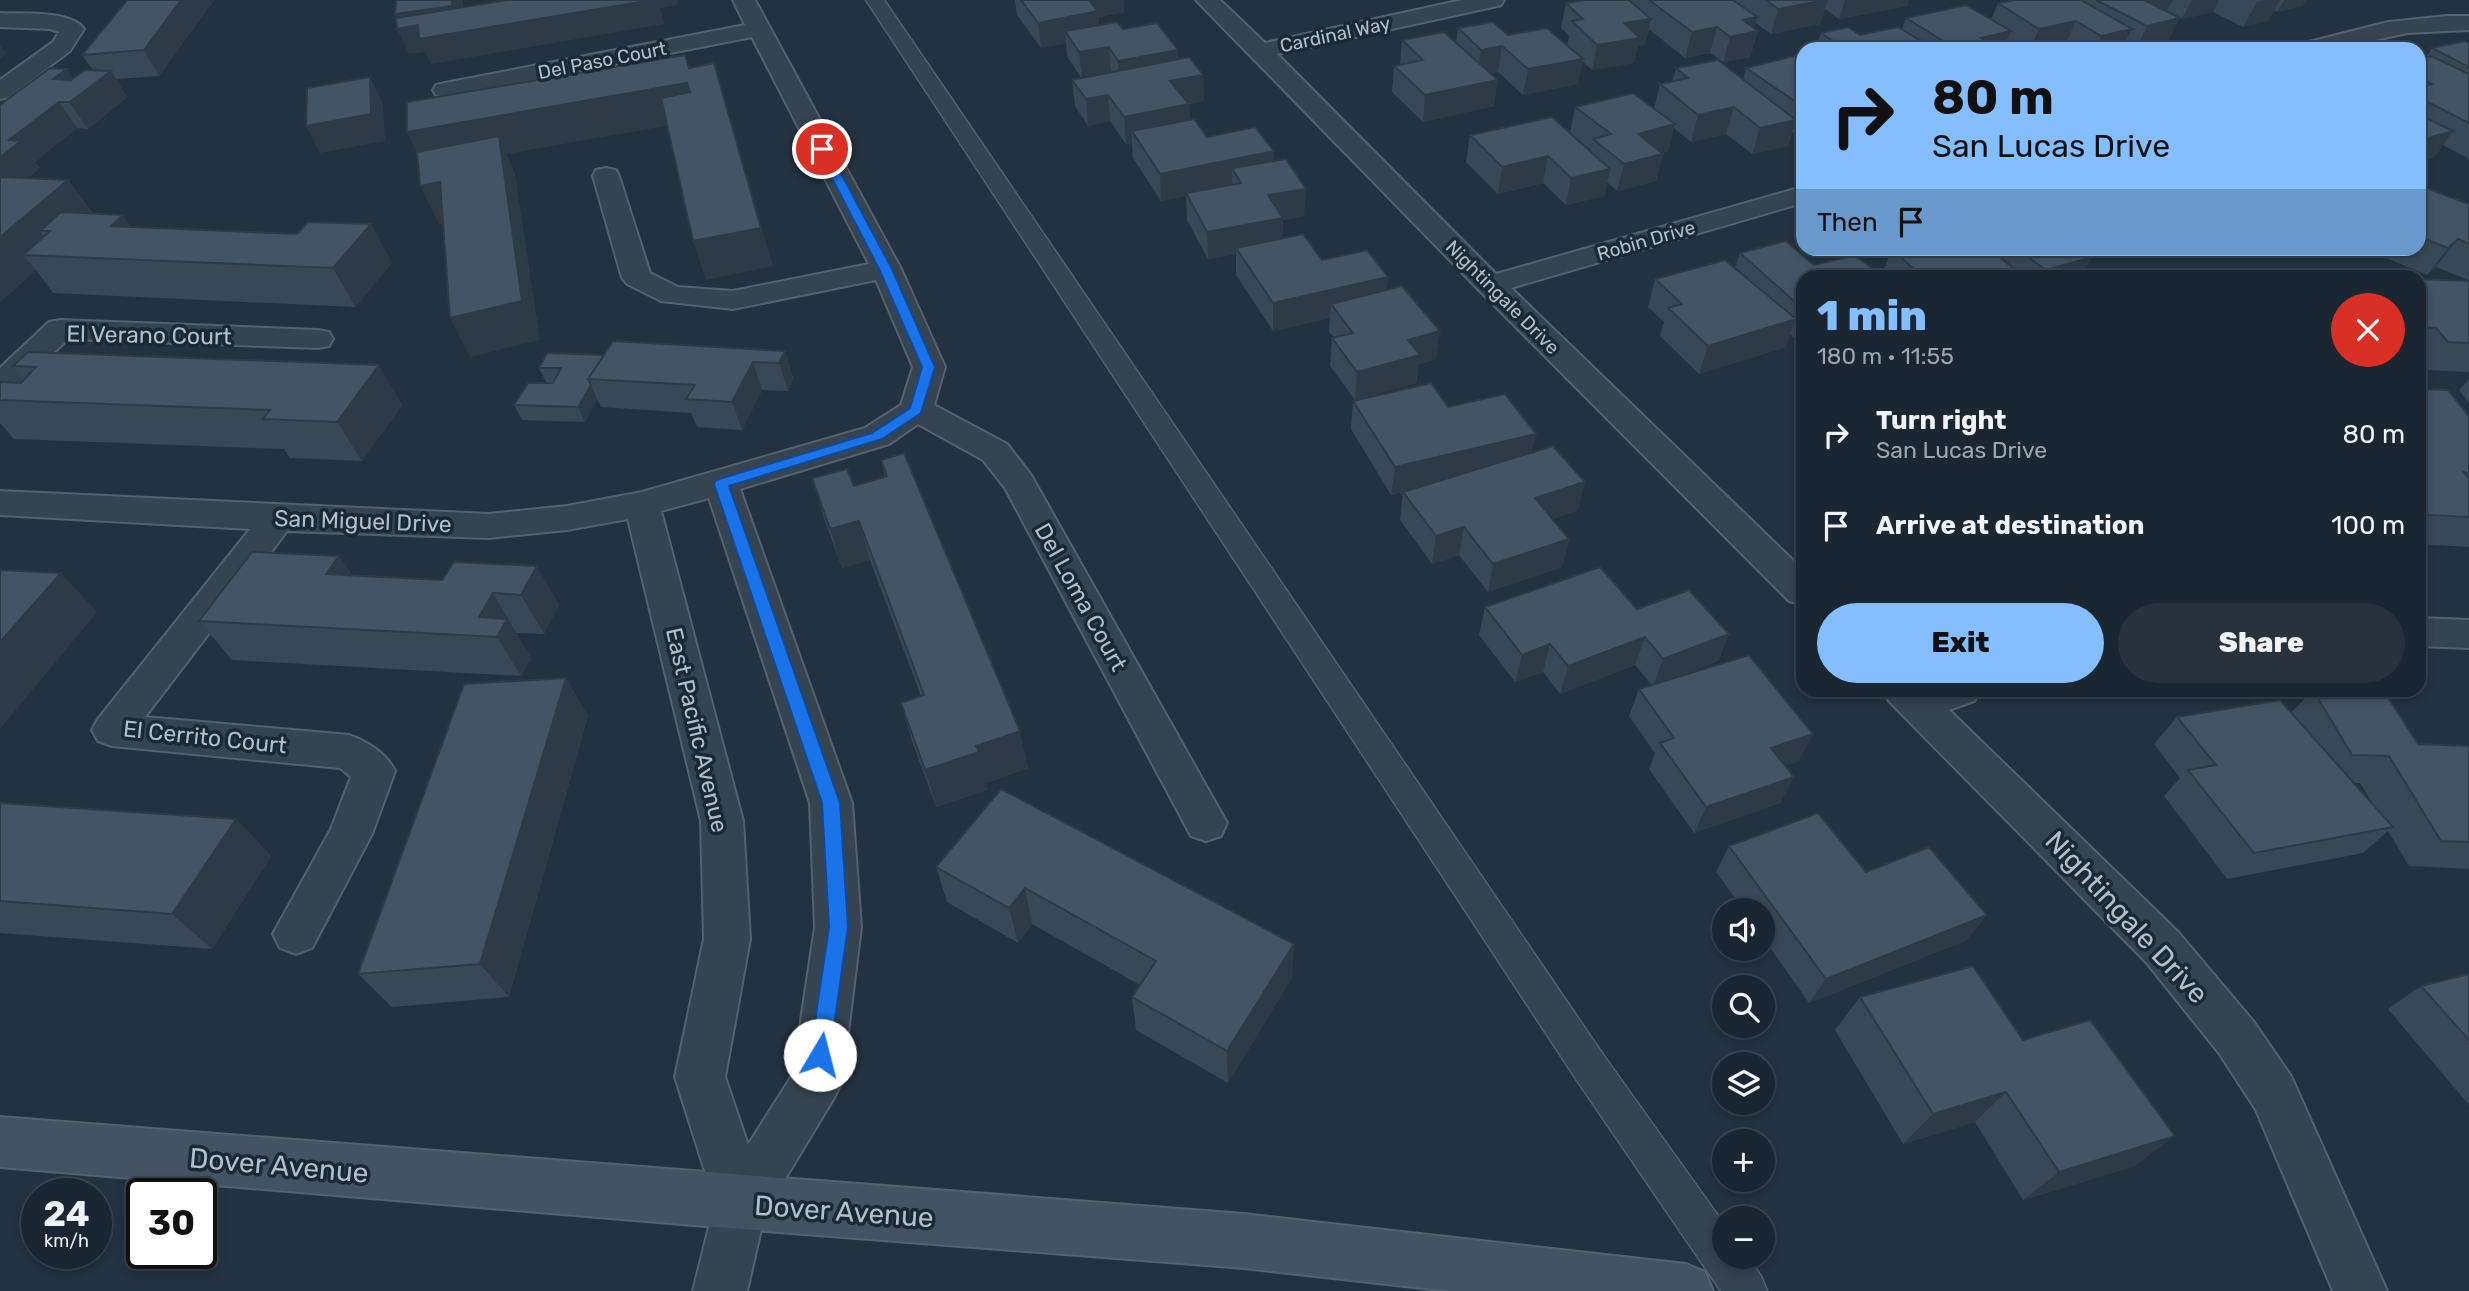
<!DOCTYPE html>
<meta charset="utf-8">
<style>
:root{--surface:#1a2631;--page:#27323d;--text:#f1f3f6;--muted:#9fa5ab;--line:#38434d;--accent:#84beff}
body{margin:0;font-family:Rubik,sans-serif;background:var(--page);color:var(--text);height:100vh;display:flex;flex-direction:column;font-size:26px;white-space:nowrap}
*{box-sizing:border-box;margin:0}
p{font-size:23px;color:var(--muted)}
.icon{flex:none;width:38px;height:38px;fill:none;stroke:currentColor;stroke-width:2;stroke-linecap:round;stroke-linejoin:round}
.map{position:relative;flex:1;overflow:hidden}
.drawer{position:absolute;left:1796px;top:270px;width:630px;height:427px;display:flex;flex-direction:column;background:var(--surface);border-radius:21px;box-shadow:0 4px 10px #0003,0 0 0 2px var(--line)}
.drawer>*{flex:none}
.top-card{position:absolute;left:1796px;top:42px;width:630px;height:214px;border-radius:21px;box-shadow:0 4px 10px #0003,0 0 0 2px var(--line);background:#84beff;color:#111;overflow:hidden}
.fabs{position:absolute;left:1712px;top:898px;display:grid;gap:14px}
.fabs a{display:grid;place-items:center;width:63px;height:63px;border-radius:50%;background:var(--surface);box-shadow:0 4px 10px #0003,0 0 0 2px var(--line);font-size:35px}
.speed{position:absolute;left:21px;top:1178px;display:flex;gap:14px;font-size:35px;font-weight:700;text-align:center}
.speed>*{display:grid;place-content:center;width:91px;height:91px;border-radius:50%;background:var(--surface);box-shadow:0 4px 10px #0003,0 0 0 2px var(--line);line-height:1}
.speed small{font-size:18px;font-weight:400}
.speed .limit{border:4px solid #111;border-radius:10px;background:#fff;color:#111}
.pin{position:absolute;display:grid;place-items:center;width:60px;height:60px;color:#fff;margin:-30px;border:4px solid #fff;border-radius:50%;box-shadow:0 2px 7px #0007}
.me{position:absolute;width:77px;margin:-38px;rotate:8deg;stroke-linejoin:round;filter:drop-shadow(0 0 5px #0008)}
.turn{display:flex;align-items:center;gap:24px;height:147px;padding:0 21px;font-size:32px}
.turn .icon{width:91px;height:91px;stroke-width:2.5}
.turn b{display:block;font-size:49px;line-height:60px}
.then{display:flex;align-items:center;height:66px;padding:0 21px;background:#0003;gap:14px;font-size:26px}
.round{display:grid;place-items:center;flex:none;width:74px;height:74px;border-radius:37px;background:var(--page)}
.headline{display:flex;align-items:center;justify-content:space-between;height:119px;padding:0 21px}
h1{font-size:42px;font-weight:800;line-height:52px;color:var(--accent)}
.primary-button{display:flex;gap:14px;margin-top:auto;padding:14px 21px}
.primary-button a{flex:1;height:80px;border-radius:42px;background:var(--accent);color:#111;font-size:28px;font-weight:800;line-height:80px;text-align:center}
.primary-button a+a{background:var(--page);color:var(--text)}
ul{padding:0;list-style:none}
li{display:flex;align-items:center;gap:21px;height:91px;padding:0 21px}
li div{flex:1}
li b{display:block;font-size:26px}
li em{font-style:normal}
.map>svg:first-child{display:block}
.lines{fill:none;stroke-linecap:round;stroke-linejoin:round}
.lane-casing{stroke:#54616e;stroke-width:3}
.street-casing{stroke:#54616e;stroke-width:4}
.secondary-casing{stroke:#54616e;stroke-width:4}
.lane{fill:#364350;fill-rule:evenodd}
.street{fill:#364350;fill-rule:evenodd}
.secondary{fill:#445364;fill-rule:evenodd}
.wall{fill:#394857;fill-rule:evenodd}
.shaded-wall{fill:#2e3b47}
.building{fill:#425465;stroke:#2e3b47;stroke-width:2}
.route{fill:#1a73e8;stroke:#114b97;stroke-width:2}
.labels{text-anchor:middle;stroke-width:7;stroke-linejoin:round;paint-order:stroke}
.far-street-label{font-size:19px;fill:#b3becb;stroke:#1b2836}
.street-label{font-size:23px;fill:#b3becb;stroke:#1b2836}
.near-street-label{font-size:28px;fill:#b3becb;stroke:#1b2836}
</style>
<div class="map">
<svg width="2469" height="1291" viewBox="0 0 2469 1291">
<rect width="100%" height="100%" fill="#223241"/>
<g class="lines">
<defs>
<path id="lane" d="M866,0H884L1604,1056L1724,1224V1256H1747L1761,1276L1767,1291H1721L1578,1082Z"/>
<path id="street" d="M733,0H755L901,269L945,367L934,405L1007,444L1031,475L1227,823L1221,836L1206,841L1191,836L1005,488L983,460L918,424L889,444L740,489L852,803L861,927L842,1081L834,1098L765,1212L747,1291H693L715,1203L675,1077L704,939L701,821L628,519L567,530L489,538L287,531L145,717L349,735C368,742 386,753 395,771L372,834L312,948L296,954L280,948L273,934L331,829L351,777L340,768L112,746L98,741L92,730L98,719L250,529L0,515V491L489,514L567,506L642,492L865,428L901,405L913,367L876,280L733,309L661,301L627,284L622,278L593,176L596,170L606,168L616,170L619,176L650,273L678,287L733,291L869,264L752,37L445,97L436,95L433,90L436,85L445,83L745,25ZM709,498L810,803L815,927L793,1074L748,1145L725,1077L750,939L743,821L661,511Z
M1196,0H1220L1265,43L1462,0H1504L1501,5L1493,7L1277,54L1496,274L1802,187V203L1511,288L1802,569V604L1789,601L1480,291Z
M0,13C21,14 71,10 84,29L70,51L9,97L0,99V80L53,42L59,32L50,29L0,27Z
M2447,16H2469V30L2407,33L2335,49H2297L2301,44L2388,22Z
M60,320L318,330L329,332L333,339L329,346L318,348L68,339L11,393L0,396V368L49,322Z
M2418,618L2469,620V648L2418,646Z
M1883,690H1980L1974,701L1949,710L2178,932L2253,1021L2291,1076L2387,1291H2333L2256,1110L2219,1053L2146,962L1889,701Z"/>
<path id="secondary" d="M0,1117L1244,1214L1686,1264L1705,1272L1713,1291H1449L1244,1268L741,1229L0,1167Z"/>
</defs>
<use href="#lane" class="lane-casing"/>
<use href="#street" class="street-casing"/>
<use href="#secondary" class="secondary-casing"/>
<use href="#lane" class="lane"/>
<use href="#street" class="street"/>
<use href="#secondary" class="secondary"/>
</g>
<path class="wall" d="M127,0H214L159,76L116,79L127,97L88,129L77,128L35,162L40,168L27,178L68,180L93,214L131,227L297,234L371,224L392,263L355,307L53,293L36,270L0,302V105L93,70L82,55Z
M1015,0H1124V12L1099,17V25L1123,29L1178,59L1203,75L1204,101L1189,104L1190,120L1207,137L1274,161L1304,216L1283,220L1282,238L1322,260L1388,277L1386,290L1436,359L1419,364L1416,383L1355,400L1330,366L1332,338H1334L1329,332L1330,318L1273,331L1236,275V254L1208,259L1187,220L1186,196L1161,201L1133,158L1132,143L1126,144L1110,121L1088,126L1075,106L1072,80L1081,78L1067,56L1066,43L1041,48L1017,15Z
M1631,0H1733L1735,1V0H1909L1907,6L1839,19L1825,9L1820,24L1771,34L1756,23L1754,28L1758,31L1750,57L1723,62L1710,53L1685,58L1649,29L1645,44L1638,46L1634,63L1592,70L1582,61L1578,84L1523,95L1498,72L1491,73L1494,106L1423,122L1392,92L1394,66L1400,65L1402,40L1456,42L1458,28L1567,45L1569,36L1561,28L1566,3L1631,1Z
M2016,0H2306L2302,6L2277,12L2274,11L2269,20L2243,27L2213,12L2182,19L2167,11V43L2144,49H2130L2124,46L2122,49H2068L2064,47L2054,49H2020L2007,41L2003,49H1816L1821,33L1860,35L1902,29L1906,18L1991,20L1998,3Z
M2469,43V159L2443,145L2434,158L2418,162V59L2426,57L2432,48Z
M1802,54V139L1792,132L1788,146L1752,154L1726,134L1691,142L1674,128L1668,151L1661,153L1656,181L1617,191L1607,182L1604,196L1566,205L1543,183L1498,194L1466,162L1470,135L1590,152L1591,150L1570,133L1575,107L1654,109L1660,84L1672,82L1676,68L1743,79L1746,68Z
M2418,185L2469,204V280L2436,267L2427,275L2362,248H2418Z
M1892,248H2096L2082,276H1802V345L1790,334L1786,347L1699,374L1660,336L1664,322L1648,307L1655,279L1735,268L1740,253L1881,276L1892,250H1893Z
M2418,279L2469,281V372L2425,370L2418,361Z
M785,351L793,378L788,391L762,390L742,430L697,427L691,413L601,407L597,399L585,422L522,420L514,405L553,383V382H546L539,368L604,355Z
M28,352L402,405L362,461L290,458L284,449L14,439L0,423V382L21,383L24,380L13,366Z
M2469,379V403L2459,390Z
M2418,389L2469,416V547L2418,544Z
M1353,401L1448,407L1531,453L1578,510L1552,519L1569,539L1562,567L1488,592L1459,555L1432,564L1400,520L1403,492L1391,495L1351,429Z
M881,460L1028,768L986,783L988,790L936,807L912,741L901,703L921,696L870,560L842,568L824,518L812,478L854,486L885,477Z
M339,556L353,576L442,580L454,562L559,605L544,634L516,633L531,658L521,676L232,660L199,621Z
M1485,607L1637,609L1729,634L1718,661L1679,676L1799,761L1785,765L1794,777L1780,803L1694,833L1649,769L1655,753L1629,716L1639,689L1652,685L1635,665L1560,694L1543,672L1515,682L1479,635Z
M566,678L588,716L509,997L392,1007L358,974Z
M2313,690L2418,744L2469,746V869L2409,866L2388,831L2363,853L2227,879L2164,796L2180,778L2154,744L2177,717L2291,713ZM2353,783H2360L2374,806Z
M1001,789L1292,978L1228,1083L1136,1030L1132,997L1140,985L1032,924L1018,943L947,902L936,867Z
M0,803L236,819L271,856L212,949L0,933Z
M1729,846L1866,872L1967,940L1809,1003L1762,936V910H1744L1716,872Z
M2469,974V1105L2388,1009L2421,986Z
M1860,997L2023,1040L2135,1166L2023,1200L1975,1122L1903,1144L1835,1030Z"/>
<path class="shaded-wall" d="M181,0H214L159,76L144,50Z
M452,0H463V31L652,0H677L678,5L660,8L665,24L431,64L425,52L409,54L397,29L402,28L395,14Z
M1085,0H1124V12L1099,17L1100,37L1065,31L1066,43L1041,48L1038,23Z
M1825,0H1828L1820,24L1771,34L1778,9Z
M1845,0H1909L1907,6L1839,19Z
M2143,0H2173L2164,16Z
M2192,0H2219L2213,12L2182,19Z
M2264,0H2280L2269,20L2243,27L2257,2Z
M2284,0H2306L2302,6L2277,12Z
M1757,17L1753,32L1758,31L1750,57L1723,62L1730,37L1743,20Z
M2180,18L2167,43L2144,49H2136L2147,26Z
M1651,19L1645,44L1638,46L1634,63L1592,70L1597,45L1624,23Z
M2076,21L2064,47L2054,49H2030L2039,29Z
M1717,27L1710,53L1685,58L1692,32Z
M2132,29L2122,49H2095L2101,36Z
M2011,31L2003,49H1976L1981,38Z
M0,45L6,54L0,58Z
M1502,46L1498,72L1477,76L1481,50Z
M1109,47L1111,73L1082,78L1079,52Z
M1178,50L1179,76L1120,87L1118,61Z
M1583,59L1578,84L1523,95L1528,69Z
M714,63L773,266L706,280L693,241Z
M67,69L82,93L111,71L127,97L88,129L53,79Z
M1203,75L1204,101L1171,107L1170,81Z
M370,77L383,103L385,141L320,153L306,126Z
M1498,80L1494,106L1423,122L1425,95Z
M687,83L699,120L507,154L515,174L540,340L470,357L450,318L502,155L425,169L407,132Z
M1108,95L1110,121L1088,126L1086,99Z
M59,102L77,128L35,162L40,168L0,199V157L9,140Z
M1189,104L1190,130L1132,131V143L1126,144L1124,117Z
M1734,107L1726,134L1691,142L1698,115Z
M1796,120L1788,146L1752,154L1760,128Z
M1675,124L1668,151L1631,161L1638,134Z
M2453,131L2434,158L2418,162V141Z
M1274,151V178L1241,183L1232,168V186L1186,193V196L1161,201L1160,174Z
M1663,154L1656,181L1617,191L1624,164Z
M1548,156L1543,183L1498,194L1502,167Z
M1610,169L1604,196L1566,205L1571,178Z
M68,180L95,218L50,231H40L56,252L23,255L36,270L0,302V237Z
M440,182L458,221L439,224L420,186Z
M1306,189L1304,216L1283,220L1282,245L1236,248V254L1208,259L1207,232L1268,195Z
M123,215L150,254L111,226Z
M371,224L392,263L355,307L333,268Z
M2458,239L2436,267L2427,275L2448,248Z
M2070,248H2096L2082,276H2043L2046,270Z
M1388,277L1385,305L1331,304L1330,318L1273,331V303Z
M1796,319L1786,347L1699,374L1708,346Z
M1440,331L1436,359L1419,364L1416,383L1355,400L1357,372L1408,340Z
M785,351L793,378L788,391L779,363Z
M753,362L762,390L742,430L732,402Z
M379,365L402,405L362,461L337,422Z
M591,385L597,399L585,422L578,407Z
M1536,434L1529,462L1391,495L1395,467Z
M1585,482L1578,510L1529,526L1535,498Z
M859,521L870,560L842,568L830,529Z
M1464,527L1459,555L1432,564L1436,536Z
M1569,539L1562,567L1488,592L1493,564Z
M339,556L366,595L326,574Z
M537,566L559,605L544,634L521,595Z
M61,573L97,612L0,729V642Z
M493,593L531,658L521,676L497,637L479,617Z
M1729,634L1718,661L1653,686L1663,659Z
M1645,637L1635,665L1560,694L1568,666Z
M1550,644L1543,672L1515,682L1522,655Z
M566,678L588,716L509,997L480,964Z
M1020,731L1028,768L986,783L988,790L936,807L925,770L976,746Z
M1813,734L1799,761L1758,774L1771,748Z
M1794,777L1780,803L1694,833L1706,807Z
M236,819L271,856L212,949L172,914Z
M1025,888L1032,924L1018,943L1009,908Z
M1987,915L1967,940L1809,1003L1826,979Z
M1294,944L1292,978L1228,1083L1227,1051Z
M2006,1092L1975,1122L1903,1144L1933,1114Z
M2175,1136L2135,1166L2023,1200L2059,1172Z"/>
<path class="building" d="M127,0H181L144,50L82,55Z
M396,0H452V6L395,14Z
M507,0H652L419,39L418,25L397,29L396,18Z
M1021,0H1089L1098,11L1038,23Z
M1585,0H1629L1651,19L1624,23L1640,38L1597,45L1572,21L1583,19L1566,3Z
M1649,0H1733L1757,17L1743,20L1758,31L1730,37L1717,27L1692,32Z
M1766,0H1825L1778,9Z
M2016,0H2081L2132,29L2101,36L2076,21L2039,29L1998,3Z
M2096,0H2144L2180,18L2147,26Z
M1966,5L2011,31L1981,38L1999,49H1956L1906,18Z
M1117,22L1123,29L1157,23L1178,50L1118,61L1109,47L1079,52L1065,31Z
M1493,22L1508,35L1547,28L1583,59L1528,69L1502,46L1481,50L1458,28Z
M1848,27L1860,35L1898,27L1934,49H1845L1821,33Z
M1444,32L1498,80L1425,95L1394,66L1423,60L1402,40Z
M2465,41L2469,43V67L2432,48Z
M1802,54V106L1746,68Z
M685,55L689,68L714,63L761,228L693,241L661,98L690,92L687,83L407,132V102Z
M2431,56L2469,74V123L2418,97V87L2432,84L2418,77V59Z
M1189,57L1203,75L1170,81L1189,104L1124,117L1108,95L1086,99L1072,80Z
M1718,60L1796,120L1760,128L1734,107L1698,115L1660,84L1688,78L1676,68Z
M50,68L67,69L53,79L71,80L85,70L111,71L70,102H59L9,140L21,141L0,157V105Z
M370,77L371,114L306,126L307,88Z
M1633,93L1675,124L1638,134L1663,154L1624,164L1593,139L1611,134L1575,107Z
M2418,114L2453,131L2418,141Z
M1552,117L1610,169L1571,178L1548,156L1502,167L1470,135Z
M1194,119L1207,137L1255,127L1274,151L1160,174L1132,131Z
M499,136L522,301L450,318L440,182L420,186L417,152Z
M1286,159L1306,189L1268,195L1283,218L1207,232L1186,193L1241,183L1232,168Z
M0,177L68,180L0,237Z
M2418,185L2469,204V244L2458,239L2448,248L2418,236Z
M61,212L123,215L111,226L297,234L308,222L371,224L333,268L23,255L50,231H40Z
M1303,234L1322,260L1367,250L1388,277L1273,303L1236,248Z
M1786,241L1814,265L1855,255L1882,276H1802V308L1740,253Z
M1898,248H1989L2019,273L2004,276H1922L1892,250Z
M2015,248H2081L2093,257L2046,270Z
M1725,260L1796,319L1708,346L1668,308L1682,304L1655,279Z
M2418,279L2469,281V343L2448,342L2436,328L2418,327Z
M1402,286L1440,331L1408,340L1420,355L1357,372L1332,338L1353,333L1331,304Z
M613,341L785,351L779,363L753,362L732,402L686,399L695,385L588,379Z
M28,352L379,365L337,422L263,419L270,410L0,400V382L21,383L36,367L13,366Z
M547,353L604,355L588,379L591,385L578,407L514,405L528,383H553L561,368H539Z
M1431,383L1448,407L1505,394L1536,434L1395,467L1353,401Z
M2418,389L2448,390L2469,416V473L2464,472L2469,479V517L2429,515L2418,501Z
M1553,446L1585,482L1535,498L1569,539L1493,564L1464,527L1436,536L1403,492Z
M904,453L1020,731L976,746L979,752L925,770L901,703L924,695L859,521L830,529L812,478L847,469L854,486L887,476L881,460Z
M252,552L339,556L326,574L442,580L454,562L537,566L521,595L493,593L479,617L507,619L497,637L199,621Z
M1600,567L1637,609L1689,590L1729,634L1663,659L1645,637L1568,666L1550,644L1522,655L1485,607Z
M0,570L61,573L0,642Z
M1749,655L1813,734L1771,748L1794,777L1706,807L1660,743L1674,738L1639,689Z
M566,678L480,964L358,974L464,684Z
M2313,690L2385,693L2418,744L2469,746V842L2441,841L2389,756L2352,755Z
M2280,700L2393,827L2254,853L2188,770L2216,765L2177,717Z
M1001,789L1294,944L1227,1051L1132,997L1156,961L1025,888L1009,908L936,867Z
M0,803L236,819L172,914L0,901Z
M1818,813L1866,872L1929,847L1987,915L1826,979L1729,846Z
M1973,966L2023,1040L2090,1020L2175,1136L2059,1172L2006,1092L1933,1114L1860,997Z
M2469,974V1040L2421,986Z"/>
<path class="route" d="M818,147L828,149L892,269L935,367L921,413L882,439L729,486L840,803L848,927L830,1055L827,1062L820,1064L813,1062L810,1055L829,927L822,803L714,484L716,480L872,433L910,408L922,367L879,269L817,149Z"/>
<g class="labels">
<g class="far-street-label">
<text transform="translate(1335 34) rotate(-12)" y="7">Cardinal Way</text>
<text transform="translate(602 60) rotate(-11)" y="7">Del Paso Court</text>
<text transform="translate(1646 240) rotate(-16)" y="7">Robin Drive</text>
<text transform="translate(1503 297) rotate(45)" y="7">Nightingale Drive</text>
</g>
<g class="street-label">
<text transform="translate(149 335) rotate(1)" y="8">El Verano Court</text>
<text transform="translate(363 521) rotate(2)" y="8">San Miguel Drive</text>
<text transform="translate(1081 597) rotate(61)" y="8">Del Loma Court</text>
<text transform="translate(697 730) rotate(77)" y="8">East Pacific Avenue</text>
<text transform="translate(205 737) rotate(6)" y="8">El Cerrito Court</text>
</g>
<g class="near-street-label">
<text transform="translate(2127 917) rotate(47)" y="10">Nightingale Drive</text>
<text transform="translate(279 1165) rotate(5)" y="10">Dover Avenue</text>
<text transform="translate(844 1211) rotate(4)" y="10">Dover Avenue</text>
</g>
</g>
</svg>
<div class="fabs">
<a><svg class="icon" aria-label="sound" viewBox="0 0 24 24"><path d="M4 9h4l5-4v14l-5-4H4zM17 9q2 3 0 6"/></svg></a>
<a><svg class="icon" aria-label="search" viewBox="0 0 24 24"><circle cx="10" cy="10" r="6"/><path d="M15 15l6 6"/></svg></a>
<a><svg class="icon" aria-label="layers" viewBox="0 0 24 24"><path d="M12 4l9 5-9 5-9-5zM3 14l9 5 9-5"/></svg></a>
<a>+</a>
<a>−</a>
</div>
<div class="speed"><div>24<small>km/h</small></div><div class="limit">30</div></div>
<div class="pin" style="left:822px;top:149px;background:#d93025"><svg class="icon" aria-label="arrive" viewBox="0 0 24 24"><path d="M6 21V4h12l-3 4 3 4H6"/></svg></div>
<svg class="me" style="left:820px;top:1055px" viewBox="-20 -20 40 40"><circle r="19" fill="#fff"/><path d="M0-13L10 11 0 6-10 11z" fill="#1a73e8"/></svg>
<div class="top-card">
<div class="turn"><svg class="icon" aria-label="right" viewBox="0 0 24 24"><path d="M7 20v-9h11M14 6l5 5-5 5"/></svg><div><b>80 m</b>San Lucas Drive</div></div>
<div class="then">Then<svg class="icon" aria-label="arrive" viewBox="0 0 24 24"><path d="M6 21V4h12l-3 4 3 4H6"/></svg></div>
</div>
<section class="drawer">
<div class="headline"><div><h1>1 min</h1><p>180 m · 11:55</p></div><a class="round" style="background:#d93025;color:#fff"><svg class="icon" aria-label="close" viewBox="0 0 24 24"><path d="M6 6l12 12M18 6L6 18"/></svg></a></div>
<ul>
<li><svg class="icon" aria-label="right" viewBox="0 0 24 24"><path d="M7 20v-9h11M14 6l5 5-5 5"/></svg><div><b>Turn right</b><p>San Lucas Drive</p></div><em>80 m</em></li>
<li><svg class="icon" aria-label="arrive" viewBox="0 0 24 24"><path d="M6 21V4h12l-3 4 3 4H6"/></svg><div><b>Arrive at destination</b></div><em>100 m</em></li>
</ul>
<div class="primary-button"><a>Exit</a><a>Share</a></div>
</section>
</div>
